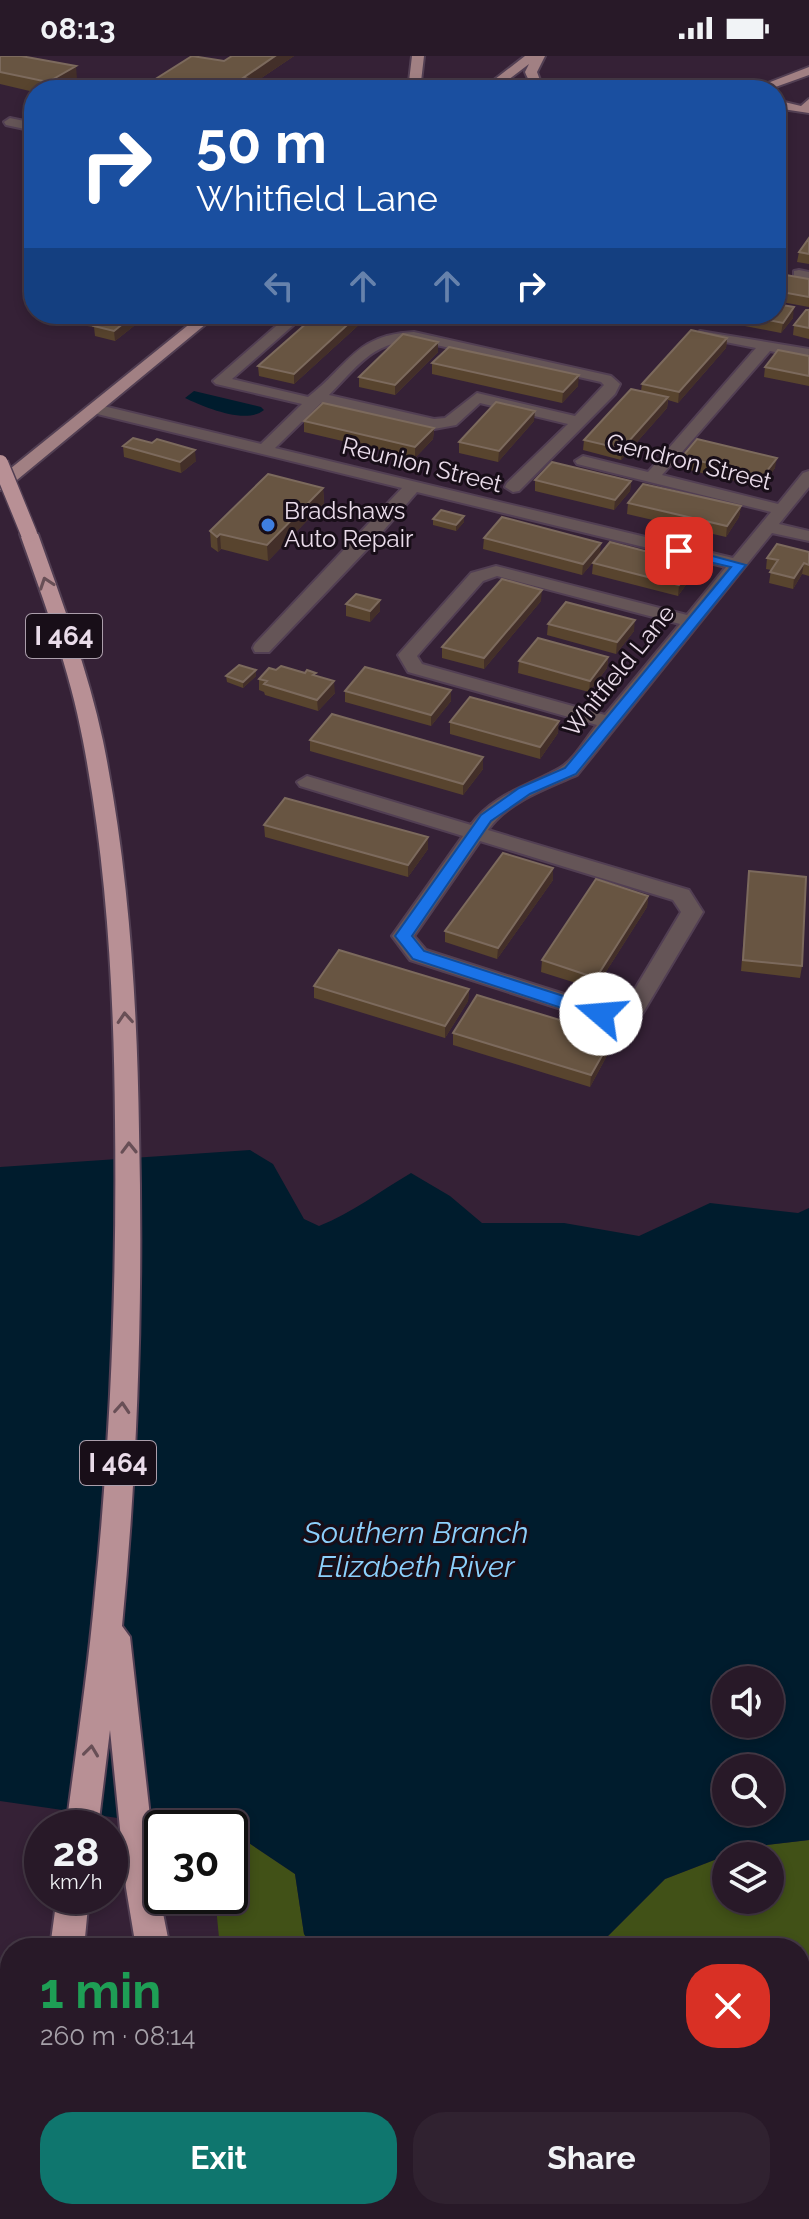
<!DOCTYPE html>
<meta charset="utf-8">
<style>
:root{--surface:#281928;--page:#302230;--text:#f1f3f6;--muted:#a5a0a8;--line:#443845;--accent:#0f766e}
body{margin:0;font-family:Raleway,sans-serif;background:var(--page);color:var(--text);height:100vh;display:flex;flex-direction:column;font-size:30px;white-space:nowrap}
*{box-sizing:border-box;margin:0}
p{font-size:26px;color:var(--muted)}
.icon{flex:none;width:44px;height:44px;fill:none;stroke:currentColor;stroke-width:2;stroke-linecap:round;stroke-linejoin:round}
.map{position:relative;flex:1;overflow:hidden}
.panel{position:absolute;left:0px;top:1882px;width:810px;height:282px;display:flex;flex-direction:column;background:var(--surface);border-radius:32px 32px 0 0;box-shadow:0 4px 12px #0003,0 0 0 2px var(--line)}
.panel>*{flex:none}
.hud{position:absolute;left:24px;top:24px;width:762px;height:244px;border-radius:32px;box-shadow:0 4px 12px #0003,0 0 0 2px var(--line);background:#1a4fa0;color:#fff;overflow:hidden}
.tools{position:absolute;left:712px;top:1610px;display:grid;gap:16px}
.tools a{display:grid;place-items:center;width:72px;height:72px;border-radius:50%;background:var(--surface);box-shadow:0 4px 12px #0003,0 0 0 2px var(--line);font-size:40px}
.speed{position:absolute;left:24px;top:1754px;display:flex;gap:16px;font-size:40px;font-weight:700;text-align:center}
.speed>*{display:grid;place-content:center;width:104px;height:104px;border-radius:50%;background:var(--surface);box-shadow:0 4px 12px #0003,0 0 0 2px var(--line);line-height:1}
.speed small{font-size:20px;font-weight:400}
.speed .limit{border:4px solid #111;border-radius:12px;background:#fff;color:#111}
.pin{position:absolute;display:grid;place-items:center;width:68px;height:68px;color:#fff;margin:-34px;border-radius:16px;box-shadow:0 4px 12px #0006}
.me{position:absolute;width:88px;margin:-44px;rotate:288deg;stroke-linejoin:round;filter:drop-shadow(0 0 6px #0008)}
.turn{display:flex;align-items:center;gap:28px;height:168px;padding:0 40px;font-size:36px}
.turn .icon{width:104px;height:104px;stroke-width:2.5}
.turn b{display:block;font-size:56px;line-height:68px}
.lanes{display:flex;align-items:center;height:76px;padding:0 40px;background:#0003;justify-content:center;gap:40px;direction:ltr}
.lanes .off{opacity:.35}
.round{display:grid;place-items:center;flex:none;width:84px;height:84px;border-radius:32px;background:var(--page)}
.head{display:flex;align-items:center;justify-content:space-between;height:136px;padding:0 40px}
h1{font-size:48px;font-weight:700;line-height:60px;color:#1e9e55}
.cta{display:flex;gap:16px;margin-top:auto;padding:16px 40px}
.cta a{flex:1;height:92px;border-radius:32px;background:var(--accent);color:#fff;font-size:32px;font-weight:700;line-height:92px;text-align:center}
.cta a+a{background:var(--page);color:var(--text)}
.status{display:flex;justify-content:space-between;align-items:center;height:56px;padding:0 40px;background:var(--surface);direction:ltr}
.status svg{height:22px;fill:currentColor}
.map>svg:first-child{display:block}
.green{fill:#415117;fill-rule:evenodd}
.water{fill:#001c2d;fill-rule:evenodd}
.lines{fill:none;stroke-linecap:round;stroke-linejoin:round}
.minor-casing{stroke:#523f53;stroke-width:4}
.major-casing{stroke:#523f53;stroke-width:4}
.highway-casing{stroke:#523f53;stroke-width:4}
.minor{fill:#655557;fill-rule:evenodd}
.major{fill:#a18083;fill-rule:evenodd}
.highway{fill:#b89095;fill-rule:evenodd}
.highway-bridge-casing{stroke:#523f53;stroke-width:19;stroke-linecap:butt}
.highway-bridge{stroke:#b89095;stroke-width:16}
.wall{fill:#58442e}
.shaded-wall{fill:#432f29}
.building{fill:#685542;stroke:#7c6a5d;stroke-width:2}
.oneway{stroke:#684f56}
.route{fill:#1a73e8;stroke:#114b97;stroke-width:2}
.shop-dot{fill:#3f7fe0;stroke:#180e18;stroke-width:3}
.labels{text-anchor:middle;stroke-width:6;stroke-linejoin:round;paint-order:stroke}
.far-street-label{font-size:24px;fill:#eadcea;stroke:#180e18}
.far-poi-label{font-size:24px;fill:#eadcea;stroke:#180e18;text-anchor:start}
.shield{fill:#180e18;stroke:#ab9eab;stroke-width:2}
.shield-label{font-size:26px;font-weight:bold;fill:#eadcea}
.water-label{font-size:30px;font-style:italic;fill:#8cd0fc;stroke:#180e18}
</style>
<div class="status"><b>08:13</b><svg viewBox="0 0 49 12"><path d="M0 12V9h3v3zM5 12V6h3v6zM10 12V3h3v9zM15 12V0h3v12zM26 1h20v11H26zM47 4h2v5h-2z"/></svg></div>
<div class="map">
<svg width="809" height="2163" viewBox="0 0 809 2163">
<rect width="100%" height="100%" fill="#352136"/>
<path class="green" d="M230,1778L237,1779L295,1818L304,1878L314,1892H220L215,1840H230Z
M809,1784V2003L800,2001V1892H596L665,1823L748,1791ZM726,1800H770V1844H726Z
M254,2154H359L358,2163H256Z"/>
<path class="water" d="M194,335L261,351L264,354C246,369 204,351 185,342Z
M250,1094L273,1108L304,1163L319,1170C352,1157 380,1135 411,1117L450,1140L482,1167H564L639,1180L710,1147L798,1157L809,1152V1784L748,1791L665,1823L596,1892H314L304,1878L295,1818L237,1779L230,1778V1772H187L0,1745V1111ZM726,1624H770V1668H726ZM726,1712H770V1756H726Z"/>
<g class="lines">
<defs>
<path id="minor" d="M10,62L34,67V75L6,69L4,66Z
M799,214L809,216V224L794,221V215Z
M290,258H306L232,323L308,341C350,309 354,279 414,276L611,320L620,328L615,338L519,435L513,436L505,431L507,427L568,368L480,347L456,369L434,373L321,347L275,392L733,502L771,456L577,408L575,405L583,400L648,416L756,292L700,281V275L809,293V303L770,295L662,419L778,448L803,417L809,415V431L779,468L809,475V485L772,477L577,719C547,732 507,746 488,774L689,834L703,856L641,960L601,966L410,904L392,880L463,780L300,730L297,726L307,720L471,769C493,738 529,730 560,712C574,704 586,682 597,669L408,616L398,599L471,517L496,510L687,559L726,511L417,436L371,489L269,596H255L253,592L255,588L402,432L89,356L87,353L95,348L261,388L302,348L216,328L213,325ZM414,284L601,326L604,329L575,360L477,337L445,362L434,363L329,339C357,311 371,287 414,284ZM497,520L680,568L605,659L422,608L417,600L483,525ZM480,785L673,844L681,856L626,948L602,950L426,894L414,880Z
M384,2154H420L419,2163H383Z"/>
<path id="major" d="M412,0H424L420,34H408Z
M525,0H545L537,16L540,24L552,34C536,34 531,31 525,16L529,8L495,34H481Z
M809,11V19L767,34H750Z
M809,43V57L776,52V44L801,50Z
M202,258H218L6,433L0,434V421Z"/>
<path id="highway" d="M29,473L38,478C62,546 88,614 103,685C129,813 137,945 139,1075C143,1240 138,1406 122,1570L130,1581L158,1832L170,1892H136L126,1832L110,1674L98,1772H66C76,1694 88,1616 95,1537C111,1380 117,1223 115,1065C114,938 107,810 83,685C70,614 44,546 20,478Z
M57,1840H89L84,1892H50Z
M10,2154H46L44,2163H8Z
M169,2154H205L206,2163H170Z"/>
</defs>
<use href="#minor" class="minor-casing"/>
<use href="#major" class="major-casing"/>
<use href="#highway" class="highway-casing"/>
<use href="#minor" class="minor"/>
<use href="#major" class="major"/>
<use href="#highway" class="highway"/>
<defs>
<path id="highway-bridge" d="M0,407L29,478"/>
</defs>
<use href="#highway-bridge" class="highway-bridge-casing"/>
<use href="#highway-bridge" class="highway-bridge"/>
</g>
<path class="wall" d="M0,0L77,23L58,34H34V36L0,28Z
M232,0H294L254,27L255,34H155L154,24L224,5Z
M809,182V208L797,206L799,196Z
M776,223H809V251L776,245Z
M809,254V283L793,279L794,269Z
M82,258H149L115,285L95,280L94,271L80,269L79,263L83,260Z
M709,258H776L793,262L781,277L709,263Z
M362,266L294,328L259,320L258,310Z
M727,282L726,292L678,347L668,344L667,352L621,404L583,394L584,384L641,335L642,328Z
M438,286V296L395,339L359,331V321Z
M809,300V330L764,321L765,311Z
M432,307L578,330L562,347L432,318Z
M304,365L434,372L433,383L415,402L304,376Z
M534,365L498,406L459,397V386Z
M152,387L196,405L181,417L124,401L123,390Z
M682,401L775,412L761,431L681,412Z
M535,424L631,425L630,435L614,454L535,435Z
M323,432L324,447L268,505L221,493L218,496L211,491L210,475Z
M628,447L741,450L739,461L726,481L627,458Z
M464,460V466L456,475L433,469V463Z
M484,482L600,498L582,519L483,493Z
M809,496V520L802,518L793,533L769,527L771,514L766,513L767,502Z
M593,507L693,519L678,540L592,518Z
M380,544V555L370,566L346,560V548Z
M541,545L484,613L442,602V591Z
M548,568L634,575L616,598L547,579Z
M608,601L607,612L589,636L518,617L519,605Z
M276,614L316,620L335,637L318,655L265,639L264,636L259,634V623Z
M226,620H256L243,632L227,626Z
M345,635L451,645L431,670L345,646Z
M450,666L558,677L540,703L450,678Z
M310,684L483,701V713L463,739L310,695Z
M264,769L428,793L408,821L265,781Z
M553,812V824L497,903L445,886V875Z
M749,815L802,910L800,922L741,915Z
M648,840L647,851L595,933L541,916L542,904Z
M314,930L469,933L468,945L445,982L314,942Z
M453,977L613,980L611,992L590,1031L453,989Z"/>
<path class="shaded-wall" d="M275,0H294L254,27L255,34H239L243,22Z
M76,10L77,23L58,34H49L48,26Z
M794,251L793,262L781,277L783,267Z
M104,258H111L93,272V266Z
M135,258H149L115,285L114,275Z
M359,258H361L362,266L294,328V318Z
M727,282L726,292L678,347L679,336Z
M438,286V296L395,339V329Z
M579,319L578,330L562,347L563,336Z
M668,341L667,352L621,404L622,393Z
M535,355L534,365L498,406L499,395Z
M434,372L433,383L415,402V391Z
M195,394L196,405L181,417L180,406Z
M777,402L775,412L761,431L763,420Z
M631,425L630,435L614,454L615,444Z
M323,432L324,447L268,505L267,489Z
M741,450L739,461L726,481L727,470Z
M464,460V466L456,475V469Z
M220,478L221,493L218,496L217,481Z
M601,487L600,498L582,519L583,508Z
M804,507L802,518L793,533L794,522Z
M695,508L693,519L678,540L679,529Z
M542,534L541,545L484,613V602Z
M380,544V555L370,566V555Z
M635,564L634,575L616,598L617,586Z
M608,601L607,612L589,636L590,625Z
M256,614V620L243,632V626Z
M334,625L335,637L318,655L317,644Z
M451,634V645L431,670V659Z
M559,665L558,677L540,703V691Z
M483,701V713L463,739V728Z
M428,781V793L408,821V809Z
M553,812V824L497,903L498,892Z
M648,840L647,851L595,933L596,922Z
M469,933L468,945L445,982V970Z
M613,980L611,992L590,1031L591,1019Z"/>
<path class="building" d="M0,0H21L76,10L48,26L0,16Z
M192,0L224,5L232,0H275L243,22L254,24L239,34H186L175,32L179,29L154,24Z
M809,182V198L799,196Z
M780,218L809,223V241L776,235V223Z
M776,248L794,251L783,267L739,258H776Z
M806,254H809V272L794,269Z
M86,258H104L93,266L79,263Z
M110,258H135L114,275L94,270Z
M317,258H359L294,318L258,310Z
M691,274L727,282L679,336L642,328Z
M403,278L438,286L395,329L359,321Z
M449,291L579,319L563,336L432,307Z
M778,294L809,300V320L765,311Z
M631,333L668,341L622,393L584,384Z
M496,346L535,355L499,395L459,386Z
M323,347L434,372L415,391L304,365Z
M133,382L152,387L157,383L195,394L180,406L123,390Z
M697,383L777,402L763,420L682,401Z
M552,406L631,425L615,444L535,424Z
M268,418L323,432L267,489L220,478L217,481L210,475Z
M643,428L741,450L727,470L628,447Z
M441,454L464,460L456,469L433,463Z
M502,461L601,487L583,508L484,482Z
M610,486L695,508L679,529L593,507Z
M777,488L809,496V509L804,507L794,522L770,516L778,504L767,502Z
M502,523L542,534L484,602L442,591Z
M356,538L380,544L370,555L346,548Z
M566,546L635,564L617,586L548,568Z
M538,582L608,601L590,625L519,605Z
M239,609L256,614L243,626L226,620Z
M281,610L305,617L307,614L316,617L313,619L334,625L317,644L264,628L267,625L259,623L269,612L276,614Z
M365,611L451,634L431,659L345,635Z
M470,641L559,665L540,691L450,666Z
M332,658L483,701L463,728L310,684Z
M285,742L428,781L408,809L264,769Z
M503,797L553,812L498,892L445,875Z
M749,815L806,821L802,910L743,904Z
M596,823L648,840L596,922L542,904Z
M339,894L469,933L445,970L314,930Z
M477,939L613,980L591,1019L453,977Z"/>
<defs><path id="oneway-chevron" d="M-2-3.5L2.5 0L-2 3.5" fill="none" stroke-width="1.6" stroke-linecap="round" stroke-linejoin="round" transform="scale(2)"/></defs>
<g class="oneway">
<use href="#oneway-chevron" transform="translate(46 527) rotate(-109)"/>
<use href="#oneway-chevron" transform="translate(125 962) rotate(-94)"/>
<use href="#oneway-chevron" transform="translate(129 1092) rotate(-91)"/>
<use href="#oneway-chevron" transform="translate(122 1352) rotate(-86)"/>
<use href="#oneway-chevron" transform="translate(91 1695) rotate(-83)"/>
</g>
<path class="route" d="M679,491L746,509L576,718L530,738L491,765L412,880L424,895L607,954L610,958L607,963H595L413,903L395,880L481,759L519,732L565,712L731,511L675,498V492Z"/>
<circle class="shop-dot" cx="268" cy="469" r="8"/>
<g class="labels">
<g class="far-street-label">
<text transform="translate(689 406) rotate(14)" y="8">Gendron Street</text>
<text transform="translate(422 409) rotate(14)" y="8">Reunion Street</text>
<text transform="translate(619 615) rotate(-51)" y="8">Whitfield Lane</text>
</g>
<g class="far-poi-label">
<text x="284" y="463">Bradshaws<tspan x="284" dy="28">Auto Repair</tspan></text>
</g>
<g class="shield">
<rect x="26" y="558" width="76" height="44" rx="6"/>
<rect x="80" y="1385" width="76" height="44" rx="6"/>
</g>
<g class="shield-label">
<text x="64" y="589">I 464</text>
<text x="118" y="1416">I 464</text>
</g>
<g class="water-label">
<text x="416" y="1487">Southern Branch<tspan x="416" dy="34">Elizabeth River</tspan></text>
</g>
</g>
</svg>
<div class="tools">
<a><svg class="icon" aria-label="sound" viewBox="0 0 24 24"><path d="M4 9h4l5-4v14l-5-4H4zM17 9q2 3 0 6"/></svg></a>
<a><svg class="icon" aria-label="search" viewBox="0 0 24 24"><circle cx="10" cy="10" r="6"/><path d="M15 15l6 6"/></svg></a>
<a><svg class="icon" aria-label="layers" viewBox="0 0 24 24"><path d="M12 4l9 5-9 5-9-5zM3 14l9 5 9-5"/></svg></a>
</div>
<div class="speed"><div>28<small>km/h</small></div><div class="limit">30</div></div>
<div class="pin" style="left:679px;top:495px;background:#d93025"><svg class="icon" aria-label="arrive" viewBox="0 0 24 24"><path d="M6 21V4h12l-3 4 3 4H6"/></svg></div>
<svg class="me" style="left:601px;top:958px" viewBox="-20 -20 40 40"><circle r="19" fill="#fff"/><path d="M0-13L10 11 0 6-10 11z" fill="#1a73e8"/></svg>
<div class="hud">
<div class="turn"><svg class="icon" aria-label="right" viewBox="0 0 24 24"><path d="M7 20v-9h11M14 6l5 5-5 5"/></svg><div><b>50 m</b>Whitfield Lane</div></div>
<div class="lanes"><svg class="icon off" aria-label="left" viewBox="0 0 24 24"><path d="M17 20v-9H6M10 6l-5 5 5 5"/></svg><svg class="icon off" aria-label="ahead" viewBox="0 0 24 24"><path d="M12 20V5M6 11l6-6 6 6"/></svg><svg class="icon off" aria-label="ahead" viewBox="0 0 24 24"><path d="M12 20V5M6 11l6-6 6 6"/></svg><svg class="icon" aria-label="right" viewBox="0 0 24 24"><path d="M7 20v-9h11M14 6l5 5-5 5"/></svg></div>
</div>
<section class="panel">
<div class="head"><div><h1>1 min</h1><p>260 m · 08:14</p></div><a class="round" style="background:#d93025;color:#fff"><svg class="icon" aria-label="close" viewBox="0 0 24 24"><path d="M6 6l12 12M18 6L6 18"/></svg></a></div>
<div class="cta"><a>Exit</a><a>Share</a></div>
</section>
</div>
